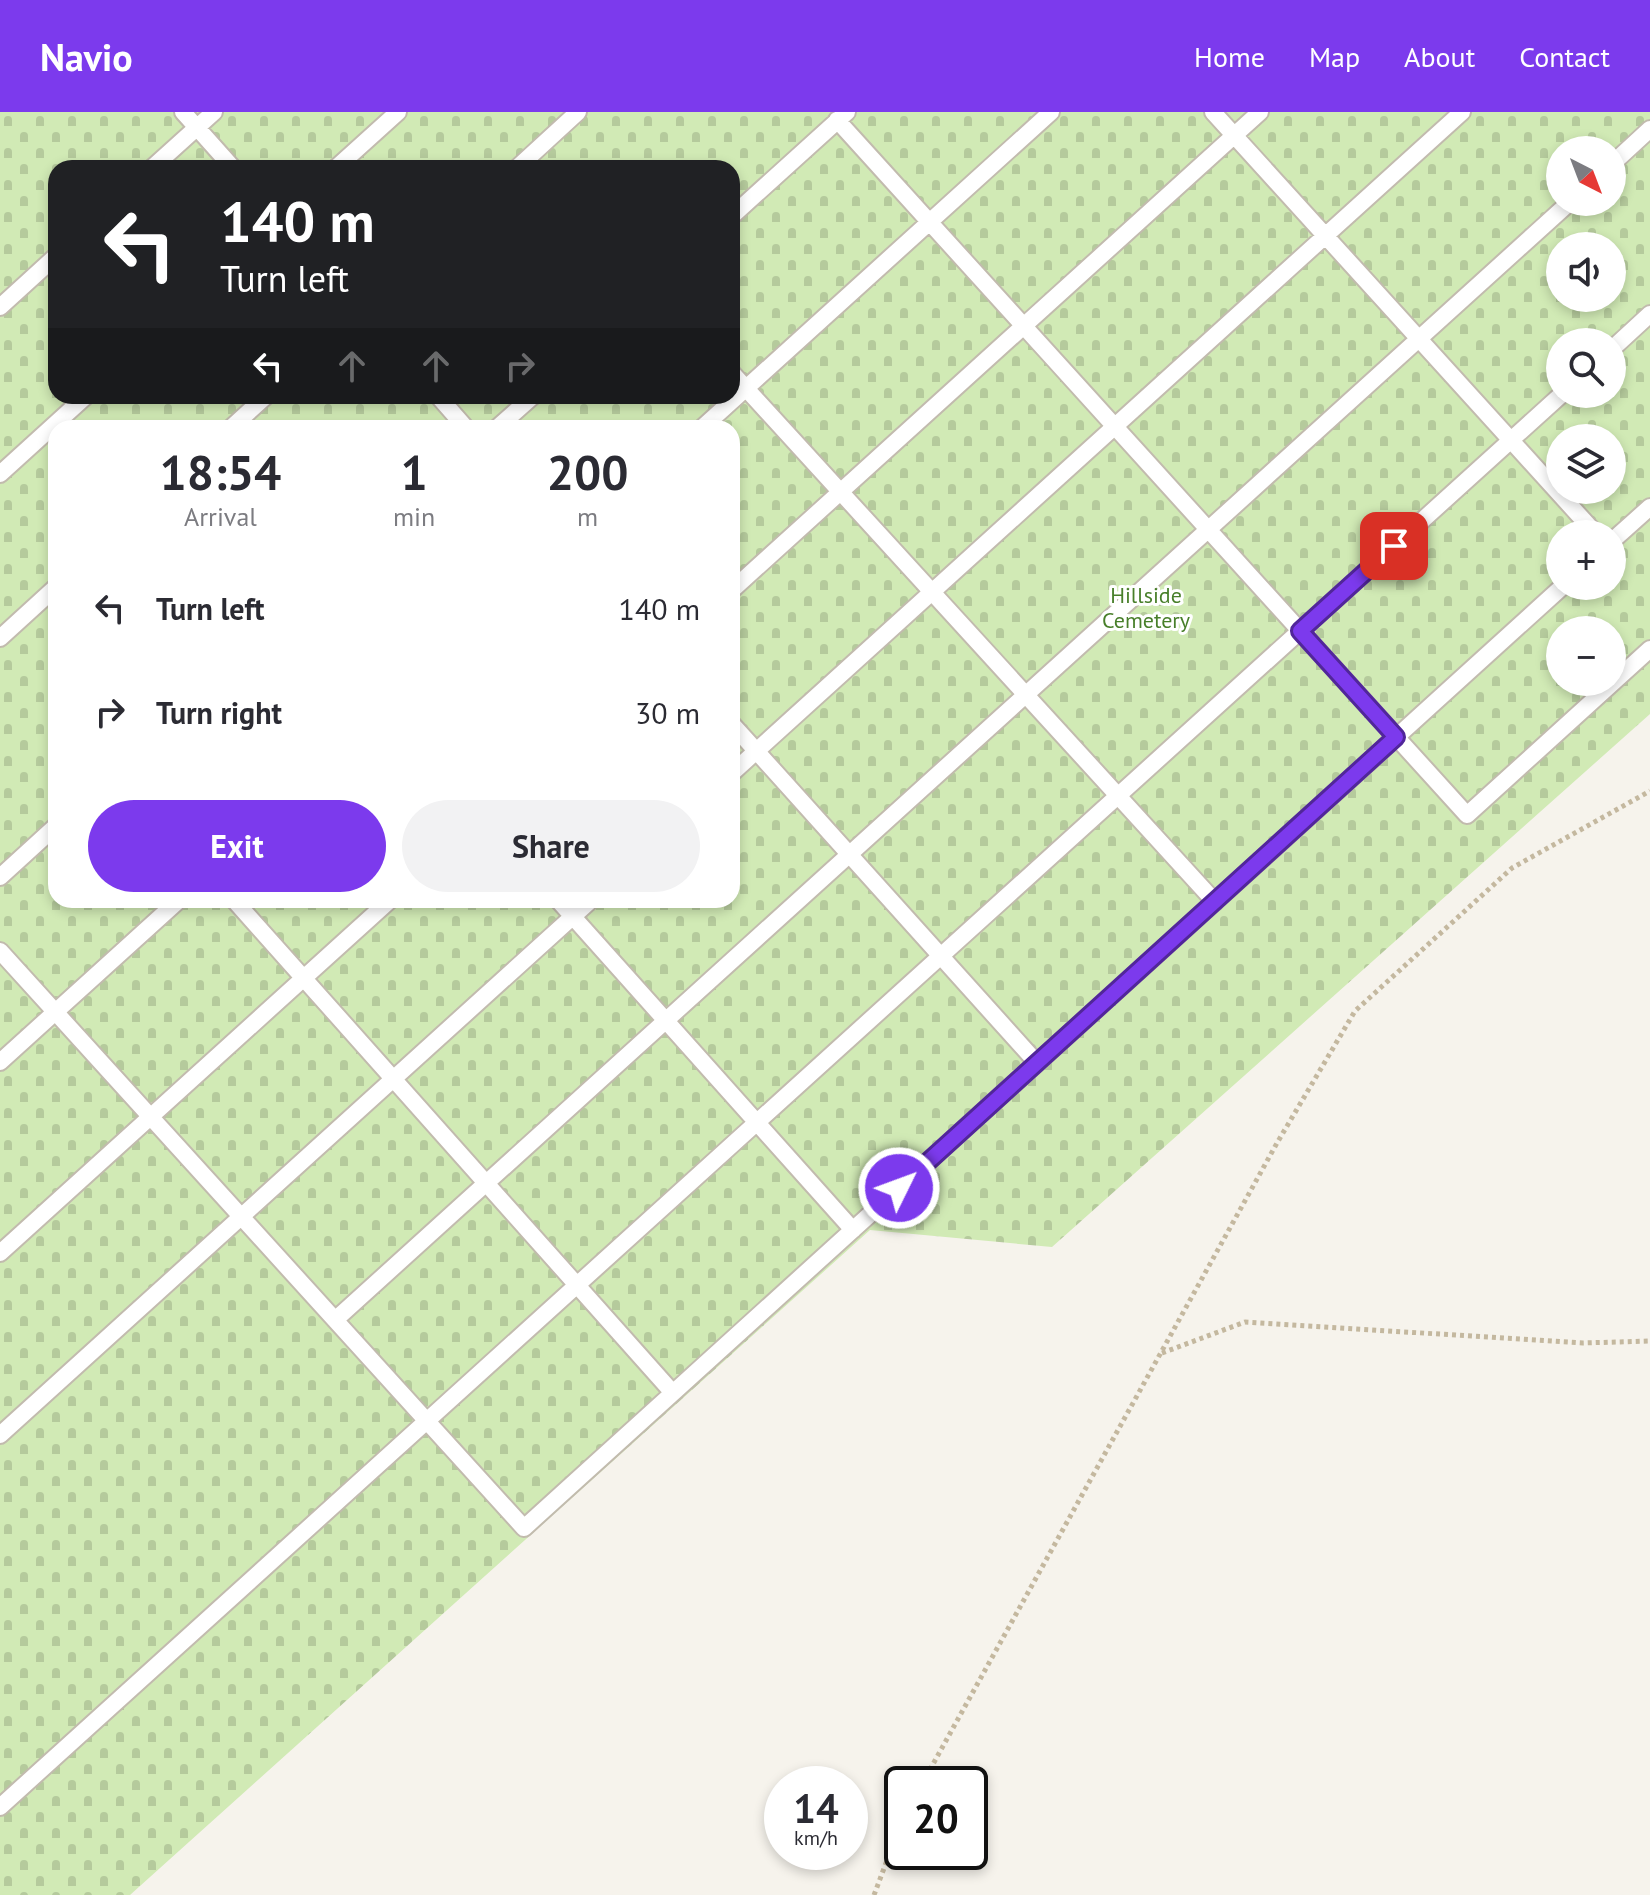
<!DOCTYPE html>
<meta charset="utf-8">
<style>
:root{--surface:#fff;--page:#f2f2f3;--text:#2b2b33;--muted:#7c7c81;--accent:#7c3aed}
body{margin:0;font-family:"PT Sans",sans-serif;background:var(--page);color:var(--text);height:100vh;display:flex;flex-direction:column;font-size:30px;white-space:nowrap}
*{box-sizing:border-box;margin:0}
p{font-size:26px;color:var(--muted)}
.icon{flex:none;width:44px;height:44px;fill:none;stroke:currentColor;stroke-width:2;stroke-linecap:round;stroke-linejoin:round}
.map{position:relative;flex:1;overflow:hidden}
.panel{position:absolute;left:48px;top:308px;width:692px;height:488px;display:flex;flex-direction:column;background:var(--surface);border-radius:24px;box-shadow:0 4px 12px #0003}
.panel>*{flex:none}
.top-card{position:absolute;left:48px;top:48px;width:692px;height:244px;border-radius:24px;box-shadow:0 4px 12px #0003;background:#202124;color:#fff;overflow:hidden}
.needle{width:52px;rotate:138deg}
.fabs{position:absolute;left:1546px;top:24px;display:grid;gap:16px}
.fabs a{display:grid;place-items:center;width:80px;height:80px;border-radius:50%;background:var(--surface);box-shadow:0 4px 12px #0003;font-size:40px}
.speed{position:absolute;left:764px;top:1654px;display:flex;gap:16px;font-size:40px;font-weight:700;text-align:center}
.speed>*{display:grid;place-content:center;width:104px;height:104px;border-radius:50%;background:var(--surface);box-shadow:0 4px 12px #0003;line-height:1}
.speed small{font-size:20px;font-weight:400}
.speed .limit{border:4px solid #111;border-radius:12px;background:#fff;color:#111}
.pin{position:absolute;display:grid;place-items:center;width:68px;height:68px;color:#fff;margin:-34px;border-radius:16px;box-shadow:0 4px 12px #0006}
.me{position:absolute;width:88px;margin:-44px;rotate:48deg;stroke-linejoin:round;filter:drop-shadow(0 0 6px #0008)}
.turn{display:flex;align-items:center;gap:28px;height:168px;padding:0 40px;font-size:36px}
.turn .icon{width:104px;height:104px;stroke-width:2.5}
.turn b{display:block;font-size:56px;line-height:68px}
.lanes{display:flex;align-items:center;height:76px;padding:0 40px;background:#0003;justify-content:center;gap:40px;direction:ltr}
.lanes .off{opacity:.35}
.eta{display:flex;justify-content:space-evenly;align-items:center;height:136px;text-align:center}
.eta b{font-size:48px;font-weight:700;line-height:56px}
.action{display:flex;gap:16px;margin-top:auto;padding:16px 40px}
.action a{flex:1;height:92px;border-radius:48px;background:var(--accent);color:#fff;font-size:32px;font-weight:700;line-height:92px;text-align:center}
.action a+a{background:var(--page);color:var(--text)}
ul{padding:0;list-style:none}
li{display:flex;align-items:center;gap:24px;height:104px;padding:0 40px}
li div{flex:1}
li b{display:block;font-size:30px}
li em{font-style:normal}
header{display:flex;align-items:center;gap:48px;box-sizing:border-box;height:112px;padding:0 40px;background:var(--accent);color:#fff}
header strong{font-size:38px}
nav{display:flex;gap:44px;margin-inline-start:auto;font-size:28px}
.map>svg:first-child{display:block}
.cemetery{fill:url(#cemetery-stones);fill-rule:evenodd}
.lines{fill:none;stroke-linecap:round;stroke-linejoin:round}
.lane-casing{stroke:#c2bbae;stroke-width:20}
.path{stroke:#c4b89f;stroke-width:5;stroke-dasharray:4 4;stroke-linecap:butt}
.lane{stroke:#fff;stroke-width:16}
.route-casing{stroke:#51269a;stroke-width:20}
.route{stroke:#7c3aed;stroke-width:14}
.labels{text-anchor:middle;stroke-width:6;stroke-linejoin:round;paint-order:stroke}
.park-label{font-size:22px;fill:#487f2a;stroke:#fff}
</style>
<header>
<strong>Navio</strong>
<nav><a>Home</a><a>Map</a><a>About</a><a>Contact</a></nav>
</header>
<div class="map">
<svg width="1650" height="1783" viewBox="0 0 1650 1783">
<defs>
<pattern id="cemetery-stones" width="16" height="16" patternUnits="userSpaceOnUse" patternTransform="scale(2)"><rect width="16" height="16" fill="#d1eab5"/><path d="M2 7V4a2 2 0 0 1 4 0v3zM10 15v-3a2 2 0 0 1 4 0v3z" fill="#b5ca9c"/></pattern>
</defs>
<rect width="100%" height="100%" fill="#f6f3ec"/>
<path class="cemetery" d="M0,0H1650V602L1052,1135L870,1118L130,1783H0ZM1560,38H1612V90H1560ZM56,56H732V284H56ZM1560,134H1612V186H1560ZM1560,230H1612V282H1560ZM56,316H732V788H56ZM1560,326H1612V378H1560ZM1560,422H1612V474H1560ZM1560,518H1612V570H1560Z"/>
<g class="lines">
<defs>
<path id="lane" d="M183,0L233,56
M1213,0L1596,422
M837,8L1467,703L1650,537
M1612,52L1650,17
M152,56L214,0
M336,56L398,0
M517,56L578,0
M732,104L847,0
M0,195L56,144
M1612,237L1650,202
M732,261L1215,790
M438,284L466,316
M231,316L266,284
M497,316L533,284
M702,316L1051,0
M0,362L86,284
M1612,429L1650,395
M732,478L1260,0
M0,526L56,475
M732,612L1037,951
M732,661L1462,0
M0,765L56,714
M234,788L673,1281
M558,788L853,1118
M0,839L524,1416L1563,474
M0,950L179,788
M0,1141L390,788
M335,1208L1570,90
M0,1323L591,788
M0,1695L1562,282"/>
</defs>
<use href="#lane" class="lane-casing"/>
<path class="path" d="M1162,1241L1245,1210L1583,1231L1650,1229
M922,1672L1277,1031L1355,899L1512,756L1650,679
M874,1783L902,1708"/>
<use href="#lane" class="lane"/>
</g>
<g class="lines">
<defs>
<path id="route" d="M899,1076L1396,625L1300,519L1394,434"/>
</defs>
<use href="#route" class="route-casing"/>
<use href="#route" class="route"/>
</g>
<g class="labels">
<g class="park-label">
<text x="1146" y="491">Hillside<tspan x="1146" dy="25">Cemetery</tspan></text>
</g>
</g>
</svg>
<div class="fabs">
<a><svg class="needle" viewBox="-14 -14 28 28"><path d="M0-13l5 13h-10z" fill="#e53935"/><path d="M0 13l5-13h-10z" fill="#7c7c81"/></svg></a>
<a><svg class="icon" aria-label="sound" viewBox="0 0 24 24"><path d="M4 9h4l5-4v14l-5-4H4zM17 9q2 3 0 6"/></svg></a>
<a><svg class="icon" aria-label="search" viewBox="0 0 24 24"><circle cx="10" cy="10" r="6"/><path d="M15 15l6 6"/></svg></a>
<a><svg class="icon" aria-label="layers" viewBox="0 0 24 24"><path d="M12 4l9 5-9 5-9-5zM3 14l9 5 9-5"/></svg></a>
<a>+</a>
<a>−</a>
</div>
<div class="speed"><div>14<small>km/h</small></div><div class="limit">20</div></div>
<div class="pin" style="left:1394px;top:434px;background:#d93025"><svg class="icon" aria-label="arrive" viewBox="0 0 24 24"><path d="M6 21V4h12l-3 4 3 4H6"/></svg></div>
<svg class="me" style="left:899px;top:1076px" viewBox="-20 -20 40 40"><circle r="17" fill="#7c3aed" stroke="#fff" stroke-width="3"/><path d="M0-11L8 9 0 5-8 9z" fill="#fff"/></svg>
<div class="top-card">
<div class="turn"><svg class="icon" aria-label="left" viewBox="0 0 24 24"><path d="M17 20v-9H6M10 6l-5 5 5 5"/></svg><div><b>140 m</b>Turn left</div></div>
<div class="lanes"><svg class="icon" aria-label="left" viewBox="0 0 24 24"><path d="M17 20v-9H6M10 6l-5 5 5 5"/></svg><svg class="icon off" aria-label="ahead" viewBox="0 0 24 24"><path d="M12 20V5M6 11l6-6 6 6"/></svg><svg class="icon off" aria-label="ahead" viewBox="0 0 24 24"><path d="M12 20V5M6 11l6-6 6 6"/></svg><svg class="icon off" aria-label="right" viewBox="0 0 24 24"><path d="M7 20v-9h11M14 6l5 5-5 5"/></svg></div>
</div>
<section class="panel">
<div class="eta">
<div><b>18:54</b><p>Arrival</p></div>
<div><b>1</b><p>min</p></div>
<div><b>200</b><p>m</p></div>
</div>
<ul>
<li><svg class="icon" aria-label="left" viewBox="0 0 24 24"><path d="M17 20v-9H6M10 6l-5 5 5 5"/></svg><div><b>Turn left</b></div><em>140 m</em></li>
<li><svg class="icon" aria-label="right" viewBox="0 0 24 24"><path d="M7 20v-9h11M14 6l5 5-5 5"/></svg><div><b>Turn right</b></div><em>30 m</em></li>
</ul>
<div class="action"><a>Exit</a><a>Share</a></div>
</section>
</div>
